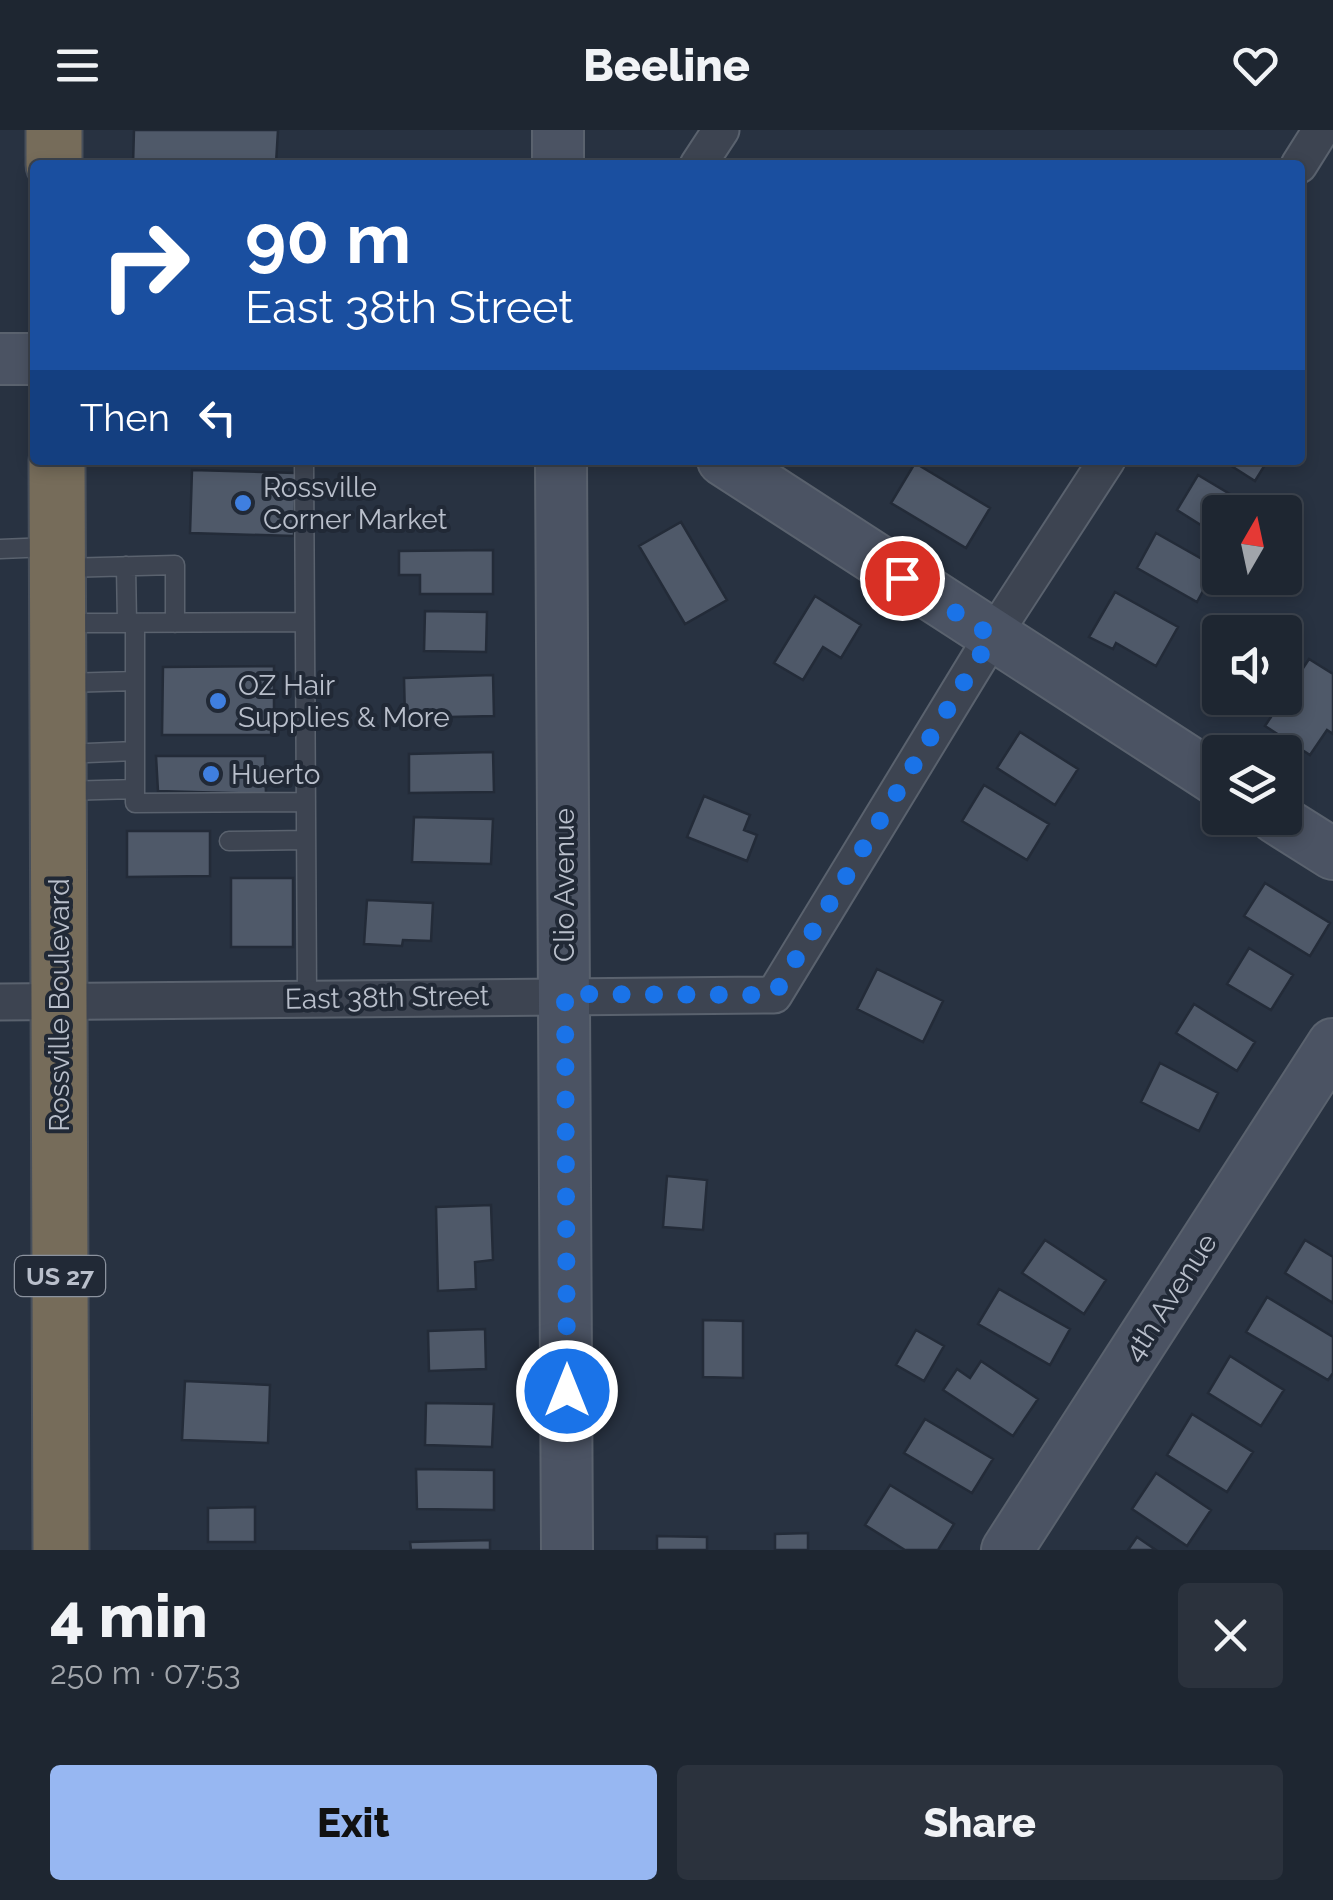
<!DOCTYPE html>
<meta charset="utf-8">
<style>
:root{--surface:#1e2631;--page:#2b323d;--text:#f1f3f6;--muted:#a1a5ab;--line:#3c434d;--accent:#97b7f2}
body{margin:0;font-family:Raleway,sans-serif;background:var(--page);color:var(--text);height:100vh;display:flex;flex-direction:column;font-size:38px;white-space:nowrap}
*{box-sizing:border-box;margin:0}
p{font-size:32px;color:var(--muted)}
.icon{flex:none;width:55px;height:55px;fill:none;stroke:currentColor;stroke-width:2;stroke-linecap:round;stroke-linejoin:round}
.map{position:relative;height:1420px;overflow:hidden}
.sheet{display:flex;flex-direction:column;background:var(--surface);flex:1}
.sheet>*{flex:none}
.guide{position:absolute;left:30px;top:30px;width:1275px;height:305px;border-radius:10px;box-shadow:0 5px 15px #0003,0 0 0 2px var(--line);background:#1a4fa0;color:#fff;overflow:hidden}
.needle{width:65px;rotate:9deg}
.controls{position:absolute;left:1202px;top:365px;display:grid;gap:20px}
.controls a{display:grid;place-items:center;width:100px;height:100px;border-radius:10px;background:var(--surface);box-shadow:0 5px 15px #0003,0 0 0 2px var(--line);font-size:50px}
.pin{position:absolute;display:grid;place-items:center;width:85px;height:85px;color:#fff;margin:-42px;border:5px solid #fff;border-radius:50%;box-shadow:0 2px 10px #0007}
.me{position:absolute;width:110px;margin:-55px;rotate:0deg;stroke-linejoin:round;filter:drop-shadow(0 0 8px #0008)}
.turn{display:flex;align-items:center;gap:35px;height:210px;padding:0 50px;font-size:45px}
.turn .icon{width:130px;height:130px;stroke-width:2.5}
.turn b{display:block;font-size:70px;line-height:85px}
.then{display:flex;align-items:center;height:95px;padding:0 50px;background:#0003;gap:20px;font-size:38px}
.round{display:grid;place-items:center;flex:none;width:105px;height:105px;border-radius:10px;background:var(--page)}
.head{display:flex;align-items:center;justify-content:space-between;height:170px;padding:0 50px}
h1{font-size:60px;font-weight:800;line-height:75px}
.action{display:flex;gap:20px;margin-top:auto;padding:20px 50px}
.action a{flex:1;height:115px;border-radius:10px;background:var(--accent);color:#111;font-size:40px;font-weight:800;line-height:115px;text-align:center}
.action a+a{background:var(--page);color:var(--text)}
header{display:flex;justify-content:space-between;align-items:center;height:130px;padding:0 50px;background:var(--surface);font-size:45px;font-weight:800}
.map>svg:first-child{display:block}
.building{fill:#4f5969;stroke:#232b38;stroke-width:2.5}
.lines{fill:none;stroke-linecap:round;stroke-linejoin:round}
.lane-casing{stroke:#5a626e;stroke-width:21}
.street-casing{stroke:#5a626e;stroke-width:39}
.secondary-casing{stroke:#5a626e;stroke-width:54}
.highway-casing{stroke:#474f5b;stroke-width:59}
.lane{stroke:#3d4451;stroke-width:18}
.street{stroke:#3d4451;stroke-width:35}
.secondary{stroke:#4b5363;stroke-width:50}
.highway{stroke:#766c5a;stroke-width:55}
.route{stroke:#1a73e8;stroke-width:18;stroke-dasharray:0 32.4}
.shop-dot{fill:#3f7fe0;stroke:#212936;stroke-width:4}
.labels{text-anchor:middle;stroke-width:8;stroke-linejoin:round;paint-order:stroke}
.shield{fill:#212936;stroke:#8b929e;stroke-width:2.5}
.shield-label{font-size:25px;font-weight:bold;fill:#b9bfcb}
.poi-label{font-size:28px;fill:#b9bfcb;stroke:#212936;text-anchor:start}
.street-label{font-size:28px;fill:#b9bfcb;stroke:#212936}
</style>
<header><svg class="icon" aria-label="menu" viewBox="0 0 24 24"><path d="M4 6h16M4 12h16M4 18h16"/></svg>Beeline<svg class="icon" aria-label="heart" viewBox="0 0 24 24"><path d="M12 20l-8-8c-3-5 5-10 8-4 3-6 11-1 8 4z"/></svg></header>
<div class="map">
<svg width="1333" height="1420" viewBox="0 0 1333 1420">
<rect width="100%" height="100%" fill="#283241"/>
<path class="building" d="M134,0H278L276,34L295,35H133Z
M1222,330H1268L1255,351Z
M915,333L990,378L966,418L891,373Z
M192,340L296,343L294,406L190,403Z
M1198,345L1260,382H1220V407L1177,380Z
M681,392L727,470L685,494L639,416Z
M1156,403L1216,437L1197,472L1137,438Z
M493,420V464H420V445H399V421Z
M1115,462L1178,497L1156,536L1116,513L1113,519L1089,507Z
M815,466L861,495L841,528L823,517L803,550L774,533Z
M425,481L487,482L486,522L424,521Z
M1309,529L1333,544V604L1327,600L1310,625L1265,596Z
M274,536V605H162L163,537Z
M493,545L494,586L405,588L404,548Z
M1020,602L1078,639L1055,675L997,638Z
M493,622L494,662L409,663V624Z
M156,626H265L266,664L158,661Z
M984,655L1049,694L1027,730L962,691Z
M704,666L750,685L744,700L757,705L747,731L687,707Z
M414,687L493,689L491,734L412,732Z
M127,701H210V746L127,747Z
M231,748H293V817H231Z
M1265,753L1330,793L1310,826L1244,786Z
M367,770L433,773L431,811L403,810L402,816L364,814Z
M1249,818L1293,845L1271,880L1227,854Z
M877,839L943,871L923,912L857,879Z
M1194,874L1255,912L1237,941L1176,903Z
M1160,933L1218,963L1199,1001L1141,972Z
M667,1046L707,1050L703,1100L663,1097Z
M491,1075L493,1130L475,1132L476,1159L438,1161L436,1077Z
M1045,1110L1106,1150L1084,1184L1022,1143Z
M1305,1110L1333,1127V1173L1285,1143Z
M999,1159L1070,1199L1050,1235L978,1194Z
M1267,1167L1333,1207V1243L1328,1250L1246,1202Z
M703,1190L743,1191V1248L703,1247Z
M485,1199L486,1239L429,1241L428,1201Z
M916,1200L944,1216L924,1251L896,1235Z
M1230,1226L1284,1260L1261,1296L1208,1263Z
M981,1231L1038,1269L1013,1306L943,1260L957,1239L970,1248Z
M185,1251L270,1255L268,1313L182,1310Z
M426,1273L494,1274L492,1317L425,1315Z
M1192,1284L1253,1322L1227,1362L1167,1325Z
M925,1289L993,1329L972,1363L904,1323Z
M416,1339L494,1340V1380L417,1379Z
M1156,1343L1211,1380L1187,1416L1132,1379Z
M890,1355L954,1394L938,1420H905L865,1395Z
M255,1377V1412H208V1378Z
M808,1403V1420H775V1404Z
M657,1406L707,1407V1420H657Z
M1137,1407L1156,1420H1128Z
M490,1410V1420H411L410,1412Z"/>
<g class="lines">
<defs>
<path id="lane" d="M304,330L307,868
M0,419L49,417
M126,436L127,493
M63,438L175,435V493
M66,493L305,492
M135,493V673L306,672
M65,553L134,551
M64,624L135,621
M64,661L135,659
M229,711L306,710"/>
<path id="street" d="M698,35L721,0
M1299,35L1321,0
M0,872L774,865L992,507L1107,330"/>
<path id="secondary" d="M558,0V35
M0,229H35
M561,330L567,1420
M723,330L1220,652
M1276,688L1333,724
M1007,1420L1333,914"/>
<path id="highway" d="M54,0V35
M57,330L61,1420"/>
</defs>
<use href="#lane" class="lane-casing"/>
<use href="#street" class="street-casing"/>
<use href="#secondary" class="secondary-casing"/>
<use href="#highway" class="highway-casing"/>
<use href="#lane" class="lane"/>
<use href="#street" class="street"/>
<use href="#secondary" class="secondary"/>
<use href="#highway" class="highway"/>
</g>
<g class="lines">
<path class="route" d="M567,1261L565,864L774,865L992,506L902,448"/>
</g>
<g class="shop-dot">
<circle cx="243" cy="373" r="10"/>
<circle cx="218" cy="571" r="10"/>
<circle cx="211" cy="644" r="10"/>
</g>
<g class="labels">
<rect class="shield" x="15" y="1126" width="90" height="40" rx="8"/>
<g class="shield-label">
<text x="60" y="1155">US 27</text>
</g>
<g class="poi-label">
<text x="263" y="367">Rossville<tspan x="263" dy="32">Corner Market</tspan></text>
<text x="238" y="565">OZ Hair<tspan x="238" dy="32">Supplies &amp; More</tspan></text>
<text x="231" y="654">Huerto</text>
</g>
<g class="street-label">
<text transform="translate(564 755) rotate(-90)" y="10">Clio Avenue</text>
<text transform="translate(387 867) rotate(-1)" y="10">East 38th Street</text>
<text transform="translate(59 875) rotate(-90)" y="10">Rossville Boulevard</text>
<text transform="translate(1170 1167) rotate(-57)" y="10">4th Avenue</text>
</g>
</g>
</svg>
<div class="controls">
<a><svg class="needle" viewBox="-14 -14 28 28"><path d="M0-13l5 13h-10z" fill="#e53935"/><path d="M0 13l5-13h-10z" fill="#a1a5ab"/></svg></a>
<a><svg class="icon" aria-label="sound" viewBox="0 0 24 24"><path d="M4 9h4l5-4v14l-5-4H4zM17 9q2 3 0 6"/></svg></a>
<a><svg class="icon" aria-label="layers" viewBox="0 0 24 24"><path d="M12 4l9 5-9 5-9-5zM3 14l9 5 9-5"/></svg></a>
</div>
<div class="pin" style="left:902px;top:448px;background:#d93025"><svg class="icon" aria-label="arrive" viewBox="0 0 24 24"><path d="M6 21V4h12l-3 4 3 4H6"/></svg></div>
<svg class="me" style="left:567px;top:1261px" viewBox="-20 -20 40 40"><circle r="17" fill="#1a73e8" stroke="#fff" stroke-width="3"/><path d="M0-11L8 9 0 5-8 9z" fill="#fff"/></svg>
<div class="guide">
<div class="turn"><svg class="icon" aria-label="right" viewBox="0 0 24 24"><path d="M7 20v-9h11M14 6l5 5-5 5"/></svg><div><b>90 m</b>East 38th Street</div></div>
<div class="then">Then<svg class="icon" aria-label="left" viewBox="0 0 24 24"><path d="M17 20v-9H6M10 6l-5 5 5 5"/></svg></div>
</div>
</div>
<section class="sheet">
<div class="head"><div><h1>4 min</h1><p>250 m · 07:53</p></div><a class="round"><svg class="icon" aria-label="close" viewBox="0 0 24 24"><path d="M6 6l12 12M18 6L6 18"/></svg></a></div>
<div class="action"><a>Exit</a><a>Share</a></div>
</section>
